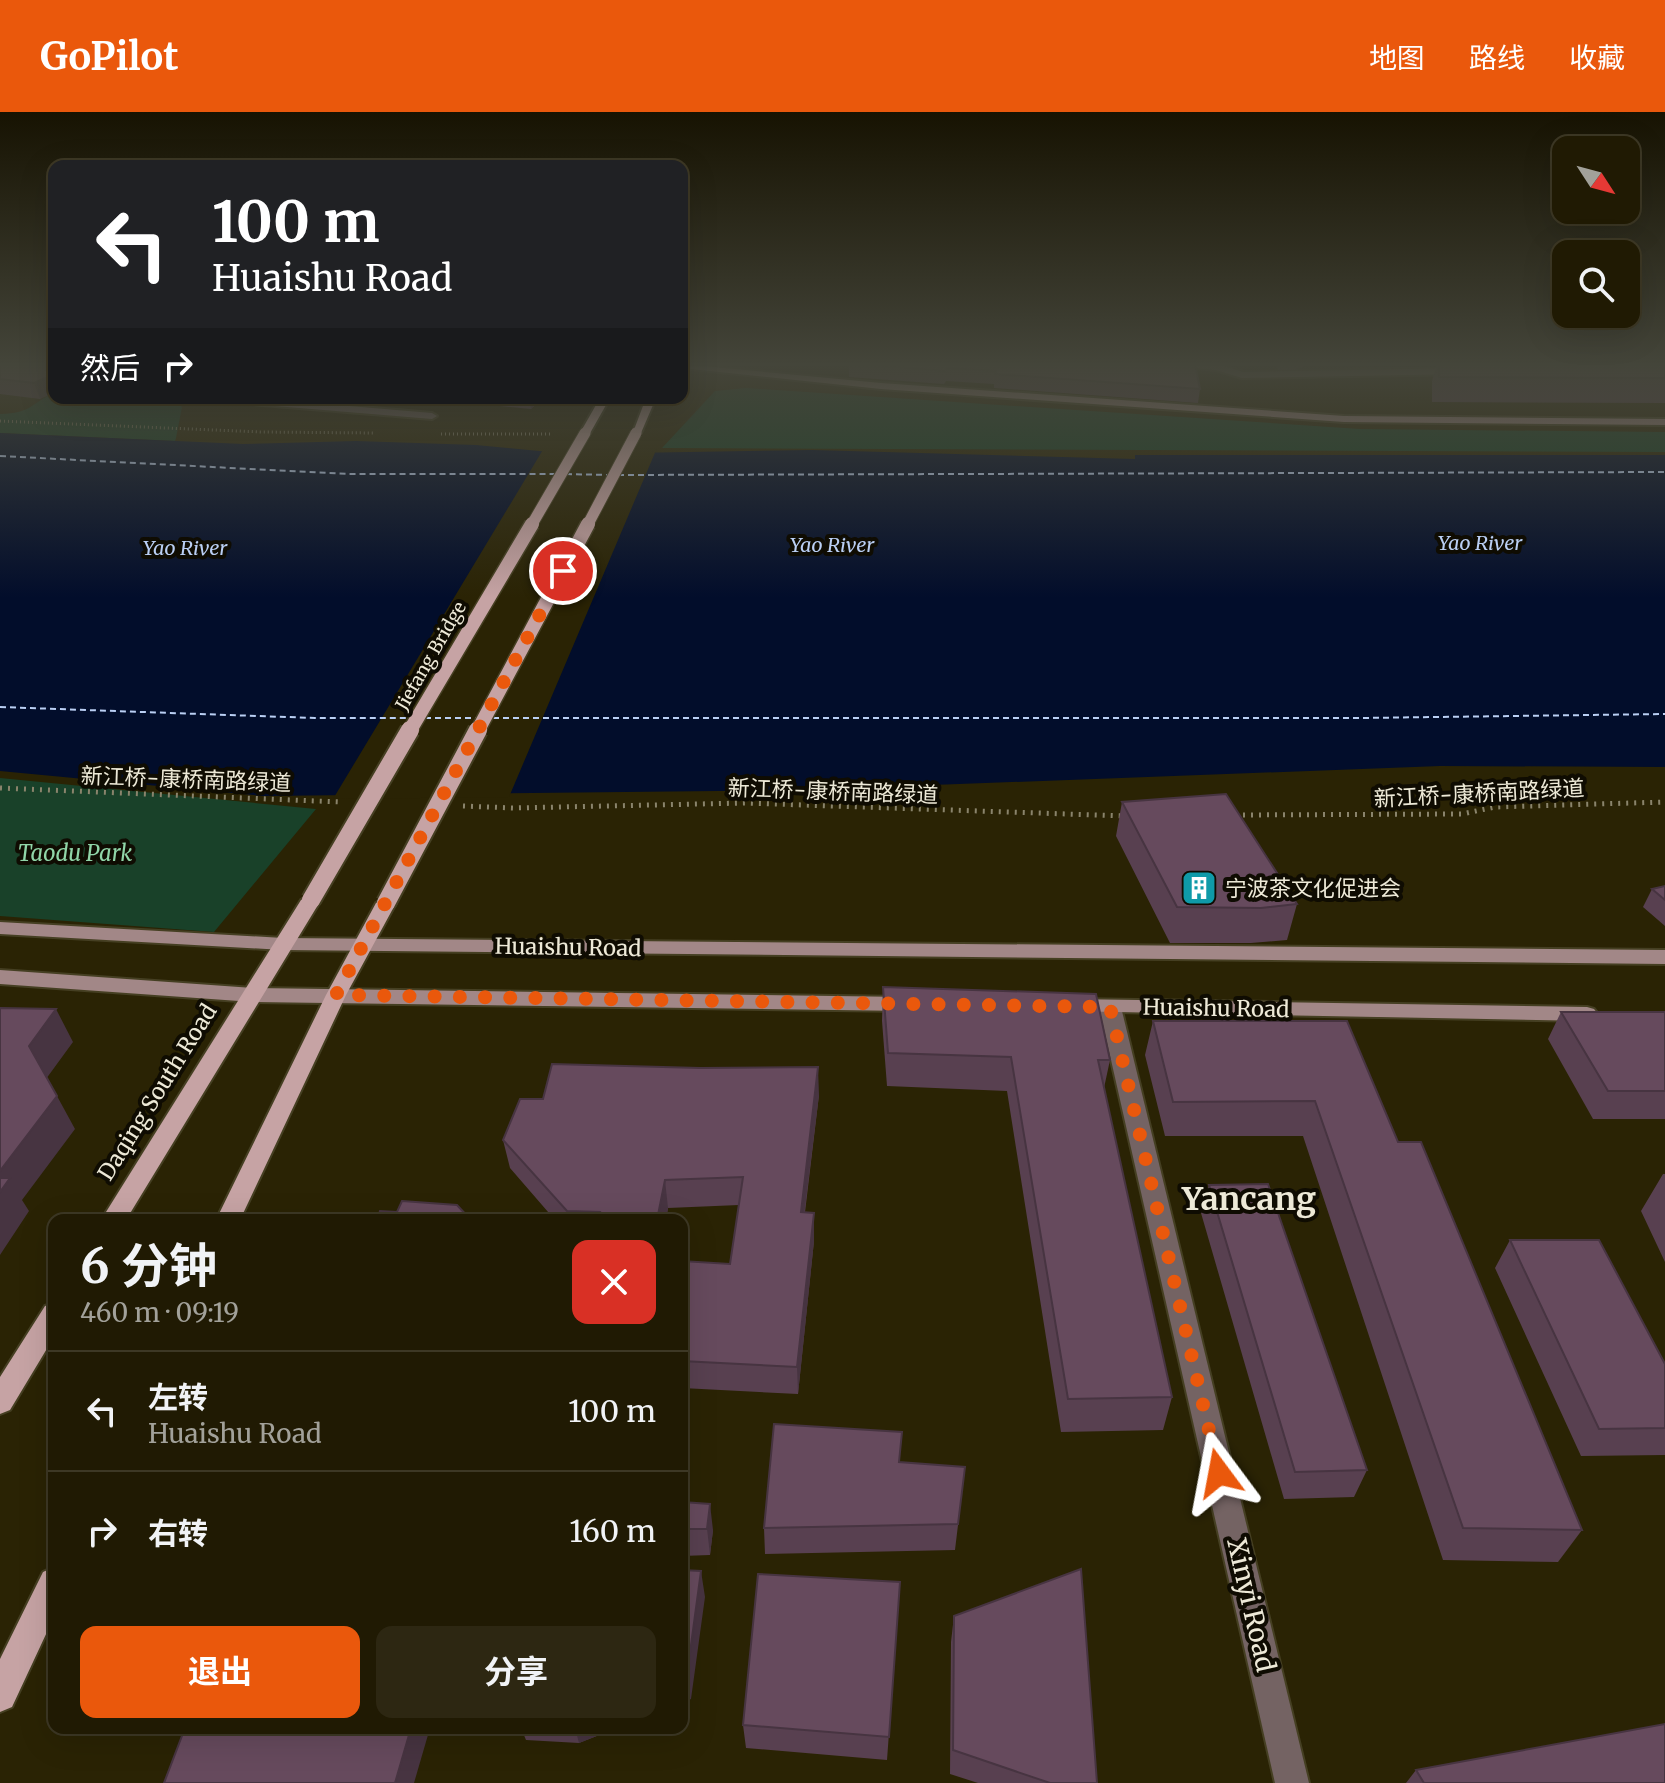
<!DOCTYPE html>
<html lang="zh">
<meta charset="utf-8">
<style>
:root{--surface:#201a03;--page:#2d2712;--text:#f1f3f6;--muted:#a2a19a;--line:#3d3825;--accent:#ea580c}
body{margin:0;font-family:Merriweather,"Noto Sans SC",serif;background:var(--page);color:var(--text);height:100vh;display:flex;flex-direction:column;font-size:30px;white-space:nowrap}
*{box-sizing:border-box;margin:0}
p{font-size:26px;color:var(--muted)}
.icon{flex:none;width:44px;height:44px;fill:none;stroke:currentColor;stroke-width:2;stroke-linecap:round;stroke-linejoin:round}
.map{position:relative;flex:1;overflow:hidden}
.sheet{position:absolute;left:48px;top:1102px;width:640px;height:520px;display:flex;flex-direction:column;background:var(--surface);border-radius:16px;box-shadow:0 8px 32px #0002,0 0 0 2px var(--line)}
.sheet>*{flex:none}
.hud{position:absolute;left:48px;top:48px;width:640px;height:244px;border-radius:16px;box-shadow:0 8px 32px #0002,0 0 0 2px var(--line);background:#202124;color:#fff;overflow:hidden}
.needle{width:52px;rotate:126deg}
.buttons{position:absolute;left:1552px;top:24px;display:grid;gap:16px}
.buttons a{display:grid;place-items:center;width:88px;height:88px;border-radius:16px;background:var(--surface);box-shadow:0 8px 32px #0002,0 0 0 2px var(--line);font-size:40px}
.pin{position:absolute;display:grid;place-items:center;width:68px;height:68px;color:#fff;margin:-34px;border:4px solid #fff;border-radius:50%;box-shadow:0 2px 8px #0007}
.me{position:absolute;width:88px;margin:-44px;rotate:347deg;stroke-linejoin:round;filter:drop-shadow(0 0 6px #0008)}
.turn{display:flex;align-items:center;gap:28px;height:168px;padding:0 32px;font-size:36px}
.turn .icon{width:104px;height:104px;stroke-width:2.5}
.turn b{display:block;font-size:56px;line-height:68px}
.then{display:flex;align-items:center;height:76px;padding:0 32px;background:#0003;gap:16px;font-size:30px}
.round{display:grid;place-items:center;flex:none;width:84px;height:84px;border-radius:16px;background:var(--page)}
.head{display:flex;align-items:center;justify-content:space-between;height:136px;padding:0 32px}
h1{font-size:48px;font-weight:700;line-height:60px}
.button{display:flex;gap:16px;margin-top:auto;padding:16px 32px}
.button a{flex:1;height:92px;border-radius:16px;background:var(--accent);color:#fff;font-size:32px;font-weight:700;line-height:92px;text-align:center}
.button a+a{background:var(--page);color:var(--text)}
ul{padding:0;list-style:none}
li{display:flex;align-items:center;gap:24px;height:120px;padding:0 32px;border-top:2px solid var(--line)}
li div{flex:1}
li b{display:block;font-size:30px}
li em{font-style:normal}
header{display:flex;align-items:center;gap:48px;box-sizing:border-box;height:112px;padding:0 40px;background:var(--accent);color:#fff}
header strong{font-size:38px}
nav{display:flex;gap:44px;margin-inline-start:auto;font-size:28px}
.map>svg:first-child{display:block}
.green{fill:#194129}
.water{fill:#020d2b}
.pier{fill:#2a2304}
.lines{fill:none;stroke-linecap:round;stroke-linejoin:round}
.ferry{stroke:#bacff4;stroke-width:2;stroke-dasharray:6 4;stroke-linecap:butt}
.minor-casing{stroke:#453f22;stroke-width:4}
.tertiary-casing{stroke:#453f22;stroke-width:4}
.secondary-casing{stroke:#453f22;stroke-width:4}
.primary-casing{stroke:#453f22;stroke-width:4}
.path-far1{stroke:#8a846c;stroke-width:3;stroke-dasharray:1 3;stroke-linecap:butt}
.path{stroke:#8a846c;stroke-width:5;stroke-dasharray:2 6;stroke-linecap:butt}
.minor{fill:#746363;fill-rule:evenodd}
.tertiary{fill:#746363;fill-rule:evenodd}
.secondary{fill:#a28787;fill-rule:evenodd}
.primary{fill:#c6a3a4;fill-rule:evenodd}
.primary-bridge-far2-casing{stroke:#453f22;stroke-width:13;stroke-linecap:butt}
.primary-bridge-far1-casing{stroke:#453f22;stroke-width:17;stroke-linecap:butt}
.primary-bridge-casing{stroke:#453f22;stroke-width:22;stroke-linecap:butt}
.primary-bridge-far2{stroke:#c6a3a4;stroke-width:11}
.primary-bridge-far1{stroke:#c6a3a4;stroke-width:14}
.primary-bridge{stroke:#c6a3a4;stroke-width:18}
.wall{fill:#584050}
.shaded-wall{fill:#473441}
.building{fill:#664a5d;stroke:#473441;stroke-width:2}
.route{stroke:#ea580c;stroke-width:14;stroke-dasharray:0 25.2}
.labels{text-anchor:middle;stroke-width:8;stroke-linejoin:round;paint-order:stroke}
.far-street-label{font-size:18px;fill:#ede9d7;stroke:#0f0c02}
.far-water-label{font-size:20px;font-style:italic;fill:#bacff4;stroke:#0f0c02}
.street-label{font-size:22px;fill:#ede9d7;stroke:#0f0c02}
.park-label{font-size:22px;font-style:italic;fill:#90d5a8;stroke:#0f0c02}
.poi-label{font-size:22px;fill:#ede9d7;stroke:#0f0c02;text-anchor:start}
.near-street-label{font-size:26px;fill:#ede9d7;stroke:#0f0c02}
.near-quarter-label{font-size:32px;font-weight:bold;fill:#ede9d7;stroke:#0f0c02}
</style>
<header>
<strong>GoPilot</strong>
<nav><a>地图</a><a>路线</a><a>收藏</a></nav>
</header>
<div class="map">
<svg width="1665" height="1671" viewBox="0 0 1665 1671">
<rect width="100%" height="100%" fill="#2a2304"/>
<path class="green" d="M746,276L1360,317L1665,320V340L662,336L715,279Z
M54,281V286H174L182,295L176,326L175,329L0,321V302C32,301 28,293 54,281Z
M0,666L316,697L214,820L0,804Z"/>
<path class="water" d="M0,321L243,332L356,329L476,333L570,342L812,338L1135,347V343H1665V655L1440,654L801,678L263,684L0,659Z"/>
<path class="pier" d="M544,336L571,338L657,336L509,685L333,687Z"/>
<g class="lines">
<path class="ferry" d="M0,344L348,362H556
M566,362L608,363
M618,363L1665,360
M0,595L315,606H411
M425,606H479
M493,606H1361L1665,602"/>
<defs>
<path id="minor" d="M1159,252H1218L1243,260L1462,256L1467,259L1462,262L1242,266L1216,258Z
M211,286H253L432,301L437,304L432,307L216,289Z"/>
<path id="tertiary" d="M1110,888L1117,890L1121,895L1309,1671H1275L1099,895L1103,890Z"/>
<path id="secondary" d="M682,252L881,271L1344,304L1665,307V313L1344,310L881,277L682,256Z
M0,810L283,826L1665,838V852L283,838L0,822Z
M0,858L253,876L907,885L914,887L917,892L914,897L907,899L253,890L0,872Z
M1071,887L1587,895L1594,897L1598,902L1594,907L1587,909L1064,899L1060,894L1064,889Z"/>
<path id="primary" d="M600,286H610L589,323H581L580,321Z
M646,286H656L641,321L632,323Z
M311,782L321,788L126,1108H101L301,788Z
M386,785L396,791L346,883L240,1108H216L326,883L376,791Z
M54,1191V1225L10,1298L0,1302V1265L45,1194Z
M54,1455V1505L12,1595L0,1600V1547L43,1460Z"/>
</defs>
<use href="#minor" class="minor-casing"/>
<use href="#tertiary" class="tertiary-casing"/>
<use href="#secondary" class="secondary-casing"/>
<use href="#primary" class="primary-casing"/>
<path class="path-far1" d="M0,309L262,320L375,321
M441,322H553"/>
<path class="path" d="M0,676L341,690
M463,694L513,696L745,691L1125,704
M1235,703L1462,702L1495,695L1665,690"/>
<use href="#minor" class="minor"/>
<use href="#tertiary" class="tertiary"/>
<use href="#secondary" class="secondary"/>
<use href="#primary" class="primary"/>
<defs>
<path id="primary-bridge-far2" d="M531,414L585,321
M587,414L636,321"/>
<path id="primary-bridge-far1" d="M409,620L532,412
M477,620L588,412"/>
<path id="primary-bridge" d="M311,788L410,618
M386,791L478,618"/>
</defs>
<use href="#primary-bridge-far2" class="primary-bridge-far2-casing"/>
<use href="#primary-bridge-far1" class="primary-bridge-far1-casing"/>
<use href="#primary-bridge" class="primary-bridge-casing"/>
<use href="#primary-bridge-far2" class="primary-bridge-far2"/>
<use href="#primary-bridge-far1" class="primary-bridge-far1"/>
<use href="#primary-bridge" class="primary-bridge"/>
</g>
<path class="wall" d="M0,252H54L40,287L0,282Z
M849,252H1195L1200,277L1198,291L994,276V272L946,269L944,272L849,265Z
M1277,252H1308L1297,258H1278Z
M1437,252H1665V291L1432,290V269Z
M349,286H371L370,288Z
M447,286H543L531,297L448,289Z
M1122,690L1297,792L1287,828L1251,831H1170L1116,724Z
M1665,774V814L1643,795L1652,777Z
M883,875L1110,948L1104,976L1172,1285L1163,1318L1061,1320L1007,979L887,974L882,909Z
M1561,900H1665V1007H1593L1548,927Z
M1153,909L1398,1030L1582,1418L1558,1450L1443,1448L1303,1024H1165L1145,943Z
M819,983L805,1100L814,1129L798,1282L682,1276V1149L730,1152L739,1093L668,1096L666,1108H555L510,1056L503,1028Z
M1663,1062H1665V1150L1641,1099Z
M1209,1073L1367,1358L1354,1385L1284,1387L1201,1101Z
M1510,1128L1665,1252V1343L1581,1344L1495,1156Z
M900,1350L965,1355L955,1438L765,1442L764,1416Z
M682,1390L713,1418L710,1443L682,1444Z
M900,1470L887,1648L746,1636L743,1613Z
M954,1504L1097,1671H978L950,1662L951,1530Z
M521,1616H617L579,1631L526,1628Z
M1416,1658L1665,1671H1406Z"/>
<path class="shaded-wall" d="M1298,252H1308L1297,258Z
M54,262V281L40,287L34,271Z
M530,286H543L531,297Z
M56,897L73,930L46,967L29,934Z
M818,955L819,983L801,1128V1100Z
M57,984L75,1017L22,1088L29,1099L0,1143V1059Z
M665,1068L668,1096L666,1108H657Z
M814,1101V1129L798,1282L797,1255Z
M710,1392L713,1418L710,1443L707,1417Z
M701,1459L705,1485L691,1587L682,1591V1565Z
M411,1616H430L414,1671H395Z
M575,1616H617L579,1631Z"/>
<path class="building" d="M0,252H54V262L34,271L0,267Z
M859,252H1195L1200,277L995,262L996,259L947,256L945,259Z
M1439,252H1665V266L1439,265Z
M1226,682L1297,792L1261,796L1177,795L1122,690Z
M1665,774V788L1652,777Z
M883,875L1096,882L1110,948H1098L1172,1285L1068,1287L1011,945L888,941Z
M0,896L56,897L29,934L57,984L0,1059Z
M1561,900H1665V979H1608Z
M1153,909H1347L1398,1030H1421L1582,1418L1463,1416L1315,989L1173,990Z
M552,952L700,956L818,955L801,1100L814,1101L797,1255L682,1249V1149L730,1152L743,1065L665,1068L657,1108H598L600,1100L567,1099L503,1028L520,987H543Z
M0,1066H10L0,1080Z
M1268,1072L1367,1358L1295,1360L1209,1073Z
M402,1089L457,1093L471,1108H377L380,1099L397,1100Z
M1510,1128H1599L1665,1252V1316L1599,1317Z
M774,1312L902,1320L899,1350L965,1355L958,1412L764,1416Z
M682,1390L710,1392L707,1417H682Z
M1081,1457L1097,1671H1050L953,1638L954,1504Z
M682,1458L701,1459L687,1563L682,1565Z
M758,1462L900,1470L889,1625L743,1613Z
M1665,1612V1671H1424L1416,1658Z
M185,1616H411L395,1671H164Z"/>
<linearGradient id="sky" x2="0" y2="1"><stop stop-color="#171302"/><stop offset="0.52" stop-color="#44453a"/><stop offset="1" stop-color="#44453a" stop-opacity="0"/></linearGradient>
<rect width="1665" height="486" fill="url(#sky)"/>
<g class="lines">
<path class="route" d="M563,459L336,883L1110,895L1219,1361"/>
</g>
<defs>
<symbol id="building-square" viewBox="-11 -11 22 22"><rect x="-9" y="-9" width="18" height="18" rx="4" fill="#0f9aa8" stroke="#0f0c02"/><path d="M-4-6H4V6H1V3H-1V6H-4ZM-2.5-4.3h1.7v1.8h-1.7ZM.8-4.3h1.7v1.8H.8ZM-2.5-1h1.7V.8h-1.7ZM.8-1h1.7V.8H.8Z" fill="#fff"/></symbol>
</defs>
<g fill-rule="evenodd">
<use href="#building-square" x="1179" y="756" width="40" height="40"/>
</g>
<g class="labels">
<g class="far-street-label">
<text transform="translate(431 544) rotate(-60)" y="6">Jiefang Bridge</text>
</g>
<g class="far-water-label">
<text x="1480" y="438">Yao River</text>
<text x="832" y="440">Yao River</text>
<text x="185" y="443">Yao River</text>
</g>
<g class="street-label">
<text transform="translate(186 667) rotate(2)" y="8">新江桥-康桥南路绿道</text>
<text transform="translate(833 679) rotate(2)" y="8">新江桥-康桥南路绿道</text>
<text transform="translate(1479 681) rotate(-3)" y="8">新江桥-康桥南路绿道</text>
<text transform="translate(568 835) rotate(1)" y="8">Huaishu Road</text>
<text transform="translate(1216 896) rotate(1)" y="8">Huaishu Road</text>
<text transform="translate(157 980) rotate(-58)" y="8">Daqing South Road</text>
</g>
<g class="park-label">
<text x="75" y="749">Taodu Park</text>
</g>
<g class="poi-label">
<text x="1225" y="784">宁波茶文化促进会</text>
</g>
<g class="near-street-label">
<text transform="translate(1251 1493) rotate(77)" y="9">Xinyi Road</text>
</g>
<g class="near-quarter-label">
<text x="1249" y="1098">Yancang</text>
</g>
</g>
</svg>
<div class="buttons">
<a><svg class="needle" viewBox="-14 -14 28 28"><path d="M0-13l5 13h-10z" fill="#e53935"/><path d="M0 13l5-13h-10z" fill="#a2a19a"/></svg></a>
<a><svg class="icon" aria-label="search" viewBox="0 0 24 24"><circle cx="10" cy="10" r="6"/><path d="M15 15l6 6"/></svg></a>
</div>
<div class="pin" style="left:563px;top:459px;background:#d93025"><svg class="icon" aria-label="arrive" viewBox="0 0 24 24"><path d="M6 21V4h12l-3 4 3 4H6"/></svg></div>
<svg class="me" style="left:1219px;top:1361px" viewBox="-20 -20 40 40"><path d="M0-17L14 15 0 8-14 15z" fill="#ea580c" stroke="#fff" stroke-width="4"/></svg>
<div class="hud">
<div class="turn"><svg class="icon" aria-label="left" viewBox="0 0 24 24"><path d="M17 20v-9H6M10 6l-5 5 5 5"/></svg><div><b>100 m</b>Huaishu Road</div></div>
<div class="then">然后<svg class="icon" aria-label="right" viewBox="0 0 24 24"><path d="M7 20v-9h11M14 6l5 5-5 5"/></svg></div>
</div>
<section class="sheet">
<div class="head"><div><h1>6 分钟</h1><p>460 m · 09:19</p></div><a class="round" style="background:#d93025;color:#fff"><svg class="icon" aria-label="close" viewBox="0 0 24 24"><path d="M6 6l12 12M18 6L6 18"/></svg></a></div>
<ul>
<li><svg class="icon" aria-label="left" viewBox="0 0 24 24"><path d="M17 20v-9H6M10 6l-5 5 5 5"/></svg><div><b>左转</b><p>Huaishu Road</p></div><em>100 m</em></li>
<li><svg class="icon" aria-label="right" viewBox="0 0 24 24"><path d="M7 20v-9h11M14 6l5 5-5 5"/></svg><div><b>右转</b></div><em>160 m</em></li>
</ul>
<div class="button"><a>退出</a><a>分享</a></div>
</section>
</div>
